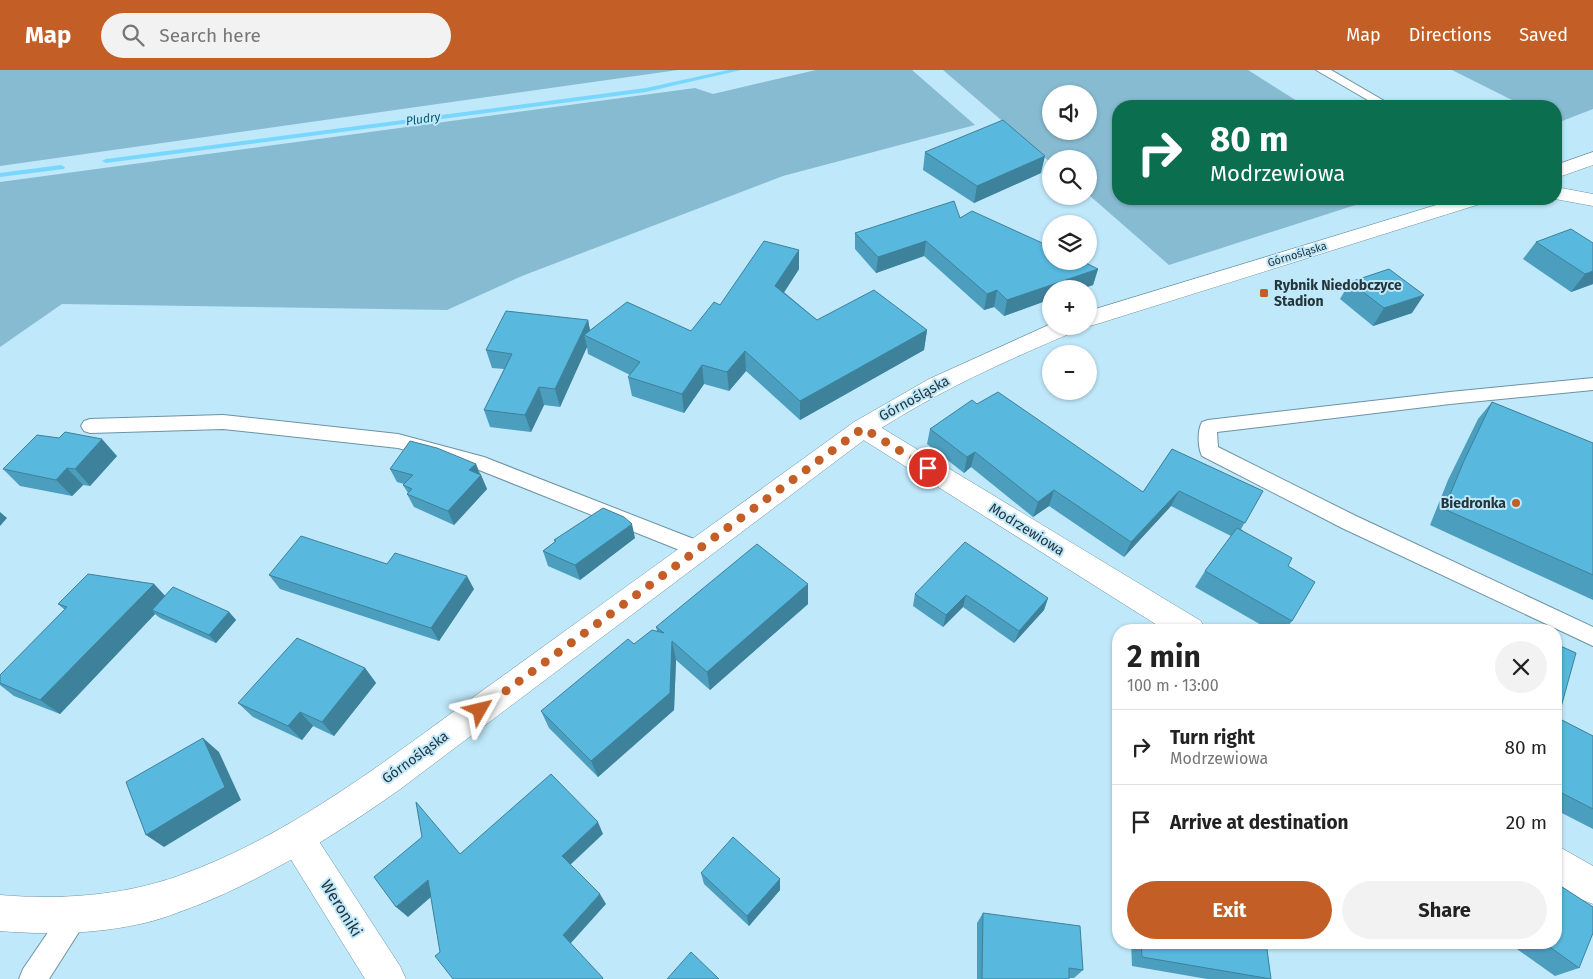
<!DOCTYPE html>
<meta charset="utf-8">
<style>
:root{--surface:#fff;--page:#f2f2f2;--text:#222;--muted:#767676;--line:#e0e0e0;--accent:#c25e26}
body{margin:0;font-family:"Fira Sans",sans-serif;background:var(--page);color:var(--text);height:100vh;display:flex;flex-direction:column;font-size:19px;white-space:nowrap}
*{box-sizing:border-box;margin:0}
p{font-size:16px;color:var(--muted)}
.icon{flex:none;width:28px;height:28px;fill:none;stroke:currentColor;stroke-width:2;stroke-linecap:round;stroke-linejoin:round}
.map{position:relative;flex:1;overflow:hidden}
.details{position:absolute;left:1112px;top:554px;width:450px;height:325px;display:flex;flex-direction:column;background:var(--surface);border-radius:20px;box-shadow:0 1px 4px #0004}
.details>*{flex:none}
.hud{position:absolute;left:1112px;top:30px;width:450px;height:105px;border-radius:20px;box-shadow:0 1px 4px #0004;background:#0b6e4f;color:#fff;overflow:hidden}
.controls{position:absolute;left:1042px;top:15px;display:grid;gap:10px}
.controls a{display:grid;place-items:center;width:55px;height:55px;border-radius:50%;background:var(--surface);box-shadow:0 1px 4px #0004;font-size:25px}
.pin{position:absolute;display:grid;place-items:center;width:42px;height:42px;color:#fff;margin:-21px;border:2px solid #fff;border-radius:50%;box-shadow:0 1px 5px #0007}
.me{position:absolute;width:55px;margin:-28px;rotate:53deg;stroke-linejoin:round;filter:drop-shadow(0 0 4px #0008)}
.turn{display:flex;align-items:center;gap:18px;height:105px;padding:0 15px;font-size:22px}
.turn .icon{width:65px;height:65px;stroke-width:2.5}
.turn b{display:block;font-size:35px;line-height:42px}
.round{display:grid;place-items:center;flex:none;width:52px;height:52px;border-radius:26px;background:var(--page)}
.head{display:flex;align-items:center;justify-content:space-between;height:85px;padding:0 15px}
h1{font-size:30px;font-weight:700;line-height:38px}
.cta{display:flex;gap:10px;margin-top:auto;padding:10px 15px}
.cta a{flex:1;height:58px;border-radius:30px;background:var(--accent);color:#fff;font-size:20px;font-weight:700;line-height:58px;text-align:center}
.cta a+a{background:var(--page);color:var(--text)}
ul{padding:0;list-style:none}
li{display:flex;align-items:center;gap:15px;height:75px;padding:0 15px;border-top:1px solid var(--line)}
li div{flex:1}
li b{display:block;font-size:19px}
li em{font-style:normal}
header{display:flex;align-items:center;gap:30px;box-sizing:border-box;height:70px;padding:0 25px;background:var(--accent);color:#fff}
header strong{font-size:24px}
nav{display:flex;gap:28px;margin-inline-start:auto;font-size:18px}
.search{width:350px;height:45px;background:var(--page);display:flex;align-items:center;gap:12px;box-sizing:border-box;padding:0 18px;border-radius:28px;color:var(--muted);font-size:19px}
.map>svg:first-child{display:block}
.green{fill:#87bbd1;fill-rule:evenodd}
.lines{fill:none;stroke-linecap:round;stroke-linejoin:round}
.stream{fill:#79d7fe;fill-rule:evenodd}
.lane-casing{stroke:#6c93a3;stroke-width:2}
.street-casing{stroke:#6c93a3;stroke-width:1}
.secondary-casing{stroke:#6c93a3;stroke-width:1}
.lane{fill:#fff;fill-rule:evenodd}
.street{fill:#fff;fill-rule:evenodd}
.secondary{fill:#fff;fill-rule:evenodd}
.wall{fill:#4c9ebe}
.shaded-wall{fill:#3e819b}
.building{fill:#58b8dd;stroke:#3e819b}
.route{stroke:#c25e26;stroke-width:9;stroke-dasharray:0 16.2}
.poi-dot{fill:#c25e26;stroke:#bfe8fa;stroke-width:2}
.labels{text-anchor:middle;stroke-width:4;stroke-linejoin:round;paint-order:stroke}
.far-street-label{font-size:11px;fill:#24353c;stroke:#bfe8fa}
.far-water-label{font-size:12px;font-style:italic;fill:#035770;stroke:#bfe8fa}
.poi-label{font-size:14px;font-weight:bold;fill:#24353c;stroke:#bfe8fa;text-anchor:start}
.street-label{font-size:14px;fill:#24353c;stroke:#bfe8fa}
.near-street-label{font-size:16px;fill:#24353c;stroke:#bfe8fa}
</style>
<header>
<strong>Map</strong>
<div class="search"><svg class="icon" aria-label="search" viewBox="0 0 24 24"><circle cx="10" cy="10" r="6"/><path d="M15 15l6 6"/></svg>Search here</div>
<nav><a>Map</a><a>Directions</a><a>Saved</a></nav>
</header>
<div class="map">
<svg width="1593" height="909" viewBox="0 0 1593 909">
<rect width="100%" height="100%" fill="#bfe8fa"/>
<path class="green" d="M0,0H678L0,96Z
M816,0H912L975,55L783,106L522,206L447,240L62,234L0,277V112L695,18L713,24Z
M943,0H1248L1305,36H1119V129H1374L1169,195L1089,125V89H1051V93ZM1051,24H1089V61H1051Z
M1452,0H1593V39L1557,53L1556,36H1524Z"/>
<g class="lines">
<path class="stream" d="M728,0H741L646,22L106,93L102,91L106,89L646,18Z
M61,95L65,97L64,99L0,107V103Z"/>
<defs>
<path id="lane" d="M1316,0H1331L1393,36H1378Z
M1593,308V320L1450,334L1217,362L1218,377L1356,446L1593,557V576L1342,458L1202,386C1198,378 1197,361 1202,352L1208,350L1450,322Z
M223,345L398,364L484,387L704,473L707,479L704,485L697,487L479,400L398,378L223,359L90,363L84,361L81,356L84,351L90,349Z
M75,832L84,836L88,845L84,854L49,909H19L23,899L66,836Z"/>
<path id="street" d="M863,349L872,352L1201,551L1205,560H1165L854,364L850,358L854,352Z
M297,751L309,756L400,896L406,909H365L285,780L280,768L285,756Z
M1556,775L1593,796V834L1580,829L1556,813Z"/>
<path id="secondary" d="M1593,82V95L1556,108V95Z
M1556,117L1593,124V136L1555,129Z
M1456,129H1486L1483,133L1097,254L1089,256H1088L1089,241Z
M1051,254V256H1079L1076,261C1005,291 936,322 872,364L399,720C335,765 270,806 198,835C179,842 160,850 140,854C95,864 46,865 0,861V825C59,830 122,826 178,806C294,765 394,684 493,613C613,526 734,439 854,352L929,309Z"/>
</defs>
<use href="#lane" class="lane-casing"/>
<use href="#street" class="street-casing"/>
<use href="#secondary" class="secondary-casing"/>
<use href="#lane" class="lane"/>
<use href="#street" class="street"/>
<use href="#secondary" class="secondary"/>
</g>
<path class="wall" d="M925,82L1041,103L974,133L923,100Z
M960,148L1098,199L1093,215L1081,219H1051V229L1004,246L994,237L984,240L924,186L876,203L855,179V163Z
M1571,159L1593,214L1571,222L1523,189L1536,172Z
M799,180V199L784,222L817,250L927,260L924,280L800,350L746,301L729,321L704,314L684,343L632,326L628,307L630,305L588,284L587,277L560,337L544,335L531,362L490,357L484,340L504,299L492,298L486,280L588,250L590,260L691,261L720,235Z
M1350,212L1412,243L1373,256L1340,229Z
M1492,332L1593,373V530L1430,455L1448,410L1478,349Z
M977,334L1143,422L1172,379L1263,421L1241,459L1288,496L1292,551L1285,560H1270L1195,517L1205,501L1231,466L1171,436L1124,487L1049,436L1033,447L971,397L964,403L927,374L930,359Z
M59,368L117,386L90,416L83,415L72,426L20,416L3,399Z
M476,394L487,419L454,455L414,437L407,424L408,423L403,415L404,414L397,412L390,399Z
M635,468L580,510L548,496L543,481L555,472L554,470Z
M387,494L474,519L439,571L280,519L269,505Z
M154,514L165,526L229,542L236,550L216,573L160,548L155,544L60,644L14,626L0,615V605L65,540L58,534Z
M808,514V534L710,620L676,590L674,640L598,707L549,658L541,641L634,574L657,561L656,557Z
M915,524L1048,528L1044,540L1014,573L963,537L943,557L913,536Z
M1556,574L1558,648L1593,666V759L1556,740Z
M365,598L376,613L334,666L313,656L302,670L253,647L238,633Z
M701,803L780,809V820L749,856L704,814Z
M983,843L1083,900L1074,908H1069V909H977V853Z
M1131,872H1266L1271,909H1207L1132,896Z
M1507,872H1556L1579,898L1555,906Z"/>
<path class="shaded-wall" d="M1045,86L1041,103L974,133L977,116Z
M926,171L924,186L876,203L878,187Z
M799,180V199L776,235L775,216Z
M1098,199L1093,215L1081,219H1051V229L1004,246L1007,230Z
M1593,201V214L1571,222L1585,204Z
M997,220L994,237L984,240L987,224Z
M1424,225L1412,243L1373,256L1384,238Z
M588,250L591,267L584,265L587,277L560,337L555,319Z
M927,260L924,280L800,350V331Z
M745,281L746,301L729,321L727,302Z
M702,295L704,314L684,343L682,324Z
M539,317L544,335L531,362L525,345Z
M102,369L117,386L90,416L75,399Z
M975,382L971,397L964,403L967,387Z
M476,394L480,406L481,405L487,419L454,455L448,441L469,400Z
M67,398L83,415L72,426L56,410Z
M1054,420L1049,436L1033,447L1038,432Z
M1179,421L1171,436L1124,487L1131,472Z
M0,442L7,448L0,456Z
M632,454L635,468L580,510L575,495Z
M467,506L474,519L439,571L431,558Z
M154,514L169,530L152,540L155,544L60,644L40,630Z
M808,514V534L710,620L707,602Z
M966,525L963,537L943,557L946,545Z
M1048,528L1044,540L1014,573L1019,561Z
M229,542L236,550L216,573L209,565Z
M672,571L676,590L674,640L598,707L591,691Z
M365,598L376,613L334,666L322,652Z
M300,642L313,656L302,670L288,656Z
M203,668L219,682L241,730L164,777L146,765Z
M598,752L603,764L568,797L562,786Z
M780,809V820L749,856L747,846Z
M428,810L439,820L408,847L396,837Z
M600,824L606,834L570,874L563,865Z"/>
<path class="building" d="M1003,50L1045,86L977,116L925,82Z
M954,131L960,148L972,141L1051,177V191H1082L1098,199L1007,230L997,220L987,224L926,171L878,187L855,163Z
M1571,159L1593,173V201L1585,204L1536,172Z
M764,171L799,180L775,216L817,250L874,220L927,260L800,331L745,281L727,302L702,295L682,324L628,307L640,292L584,265L627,232L691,261L714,232L720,235Z
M1389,199L1424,225L1384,238L1350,212Z
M506,241L588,250L555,319L539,317L525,345L484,340L512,284L486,280Z
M998,322L1143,422L1172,379L1263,421L1245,453L1179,421L1131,472L1054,420L1038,432L975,382L967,387L930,359L972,330L977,334Z
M1492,332L1593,373V505L1444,439L1463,393Z
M65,362L102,369L75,399L67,398L56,410L3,399L37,365L59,368Z
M410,371L437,378L476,394L469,400L481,405L448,441L407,424L412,419L403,415L413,405L390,399Z
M603,438L624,447L632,454L575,495L543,481L556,471L554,470Z
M1237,458L1292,488L1288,496L1315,512L1292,551L1205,501Z
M301,466L387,494L395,483L467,506L431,558L269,505Z
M965,472L1048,528L1019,561L966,525L946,545L915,524Z
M757,474L808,514L707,602L672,571L670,623L591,691L541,641L628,569L634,574L652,560L664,563L656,557Z
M88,504L154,514L40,630L0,613V605L67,537L58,534Z
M173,517L229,542L209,565L152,540Z
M297,568L365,598L322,652L300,642L288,656L238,633Z
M1556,574L1576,583L1558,648L1593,666V739L1556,720Z
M203,668L225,717L146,765L126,712Z
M551,704L598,752L562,786L600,824L563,865L603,908L602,909H453L435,886L440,882L428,810L396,837L374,807L422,767L416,732L460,784Z
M733,767L780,809L747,846L701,803Z
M1556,813L1593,837V863L1579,898L1543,872H1556Z
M983,843L1080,856L1083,900L1069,898V909H982Z
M1141,872H1266L1271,909L1142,887Z
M691,882L719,909H667Z"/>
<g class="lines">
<path class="route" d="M480,640L863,358L928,398"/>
</g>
<g class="poi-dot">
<rect x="1259" y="218" width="10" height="10" rx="2.5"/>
<circle cx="1516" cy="433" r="5"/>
</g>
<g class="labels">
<g class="far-street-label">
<text transform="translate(1297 184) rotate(-17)" y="4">Górnośląska</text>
</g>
<g class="far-water-label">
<text transform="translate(423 49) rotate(-8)" y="4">Pludry</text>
</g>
<g class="poi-label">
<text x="1274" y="220">Rybnik Niedobczyce<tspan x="1274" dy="16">Stadion</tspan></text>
<text x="1506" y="438" text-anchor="end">Biedronka</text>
</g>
<g class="street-label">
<text transform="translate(914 328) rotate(-29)" y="5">Górnośląska</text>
<text transform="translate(1027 459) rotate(32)" y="5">Modrzewiowa</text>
<text transform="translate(415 687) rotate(-36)" y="5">Górnośląska</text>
</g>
<g class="near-street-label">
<text transform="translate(342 838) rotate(58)" y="6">Weroniki</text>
</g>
</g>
</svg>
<div class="controls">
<a><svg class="icon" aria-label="sound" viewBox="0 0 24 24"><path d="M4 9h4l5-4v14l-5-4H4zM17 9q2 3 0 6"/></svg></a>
<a><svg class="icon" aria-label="search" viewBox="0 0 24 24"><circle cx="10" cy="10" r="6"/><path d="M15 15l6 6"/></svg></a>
<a><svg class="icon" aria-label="layers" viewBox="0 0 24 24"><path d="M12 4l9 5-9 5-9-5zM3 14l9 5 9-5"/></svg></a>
<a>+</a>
<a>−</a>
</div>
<div class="pin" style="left:928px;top:398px;background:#d93025"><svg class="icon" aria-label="arrive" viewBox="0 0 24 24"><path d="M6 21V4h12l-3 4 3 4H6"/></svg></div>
<svg class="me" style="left:480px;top:640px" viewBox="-20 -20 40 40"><path d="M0-17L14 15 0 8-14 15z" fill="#c25e26" stroke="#fff" stroke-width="4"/></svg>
<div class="hud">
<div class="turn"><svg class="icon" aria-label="right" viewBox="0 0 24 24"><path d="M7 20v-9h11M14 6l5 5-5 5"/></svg><div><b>80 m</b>Modrzewiowa</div></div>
</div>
<section class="details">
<div class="head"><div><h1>2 min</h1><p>100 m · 13:00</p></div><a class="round"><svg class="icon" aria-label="close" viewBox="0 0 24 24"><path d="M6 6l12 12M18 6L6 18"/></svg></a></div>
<ul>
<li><svg class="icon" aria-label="right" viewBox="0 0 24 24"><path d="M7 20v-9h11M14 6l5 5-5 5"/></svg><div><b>Turn right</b><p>Modrzewiowa</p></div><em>80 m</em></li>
<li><svg class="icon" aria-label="arrive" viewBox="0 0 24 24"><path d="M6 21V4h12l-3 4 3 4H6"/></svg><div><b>Arrive at destination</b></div><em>20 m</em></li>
</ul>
<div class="cta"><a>Exit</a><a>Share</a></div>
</section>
</div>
